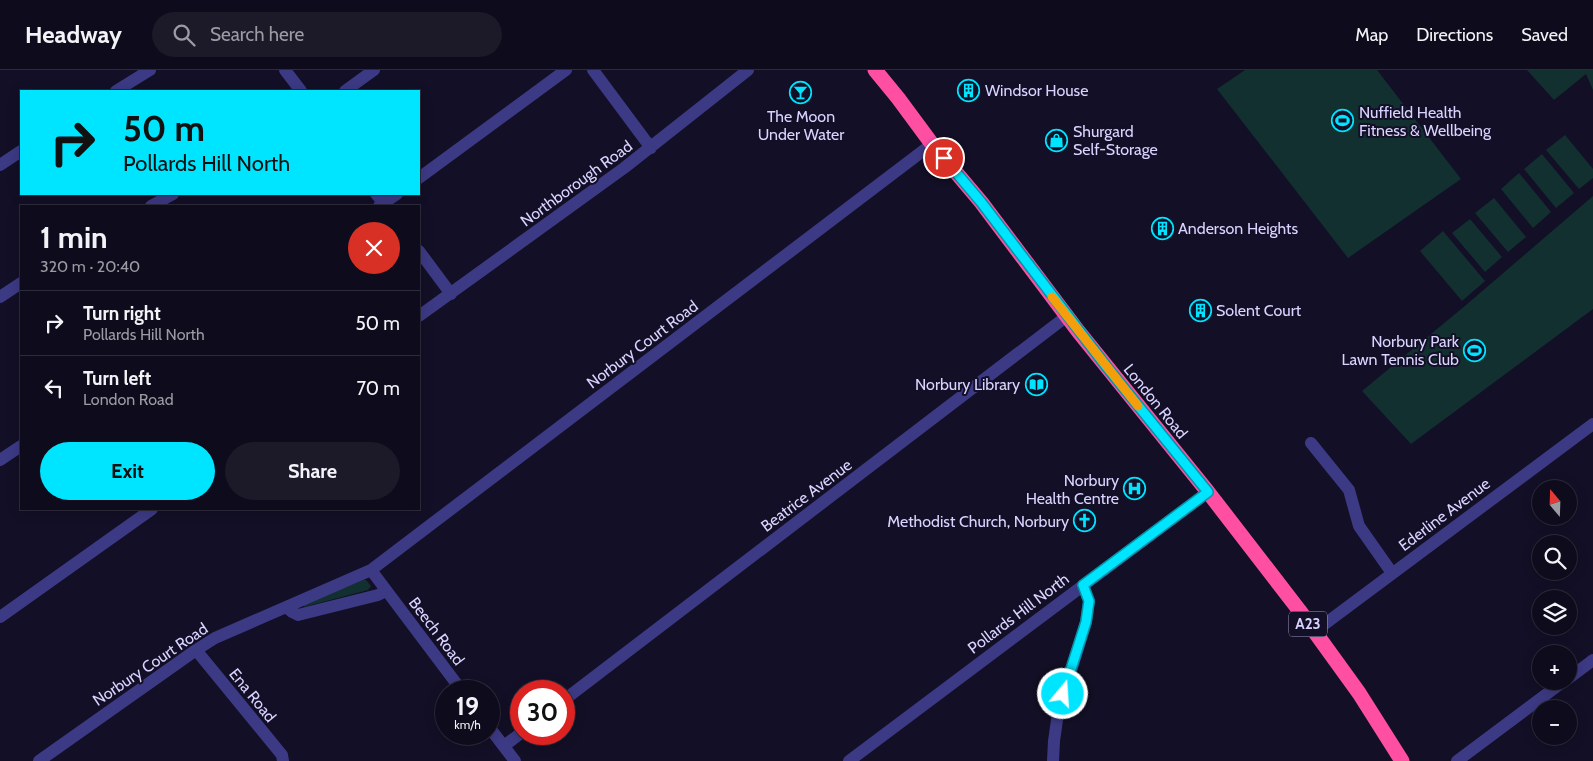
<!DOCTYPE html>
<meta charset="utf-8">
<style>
:root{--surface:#0e0b1c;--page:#1c1929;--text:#f1f3f6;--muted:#9b9ba3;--line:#2e2b3b;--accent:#00e5ff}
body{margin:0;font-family:Cabin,sans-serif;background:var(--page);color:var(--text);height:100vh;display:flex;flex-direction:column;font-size:19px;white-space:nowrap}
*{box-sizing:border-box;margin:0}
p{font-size:16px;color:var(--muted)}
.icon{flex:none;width:28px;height:28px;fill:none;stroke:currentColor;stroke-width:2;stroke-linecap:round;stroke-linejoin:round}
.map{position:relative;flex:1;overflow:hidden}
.panel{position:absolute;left:20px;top:135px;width:400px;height:305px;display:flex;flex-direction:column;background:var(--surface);border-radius:0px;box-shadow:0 2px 12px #0003,0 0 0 1px var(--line)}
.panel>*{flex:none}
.hud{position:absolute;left:20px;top:20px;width:400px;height:105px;border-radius:0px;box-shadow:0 2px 12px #0003,0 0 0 1px var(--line);background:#00e5ff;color:#111;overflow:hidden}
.needle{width:32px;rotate:341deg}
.controls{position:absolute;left:1532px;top:410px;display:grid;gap:10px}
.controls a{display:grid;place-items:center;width:45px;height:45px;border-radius:50%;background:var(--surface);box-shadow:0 2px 12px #0003,0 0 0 1px var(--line);font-size:25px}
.speed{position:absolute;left:435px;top:610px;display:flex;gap:10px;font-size:25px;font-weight:700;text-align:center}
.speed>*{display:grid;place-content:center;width:65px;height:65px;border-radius:50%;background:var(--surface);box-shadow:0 2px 12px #0003,0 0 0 1px var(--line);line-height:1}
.speed small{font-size:12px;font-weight:400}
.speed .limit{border:8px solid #d22;background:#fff;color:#111}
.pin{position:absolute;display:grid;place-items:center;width:42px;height:42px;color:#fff;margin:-21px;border:2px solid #fff;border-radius:50%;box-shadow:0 1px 5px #0007}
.me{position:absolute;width:55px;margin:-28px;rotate:18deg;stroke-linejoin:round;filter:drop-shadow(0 0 4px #0008)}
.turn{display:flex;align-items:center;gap:18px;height:105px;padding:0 20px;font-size:22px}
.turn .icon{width:65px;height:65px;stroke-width:2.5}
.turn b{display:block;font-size:35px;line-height:42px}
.round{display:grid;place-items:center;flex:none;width:52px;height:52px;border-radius:26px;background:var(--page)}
.summary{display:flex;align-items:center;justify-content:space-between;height:85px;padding:0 20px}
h1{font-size:30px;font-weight:700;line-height:38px}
.button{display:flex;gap:10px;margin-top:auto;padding:10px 20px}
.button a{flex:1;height:58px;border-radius:30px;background:var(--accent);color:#111;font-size:20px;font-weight:700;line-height:58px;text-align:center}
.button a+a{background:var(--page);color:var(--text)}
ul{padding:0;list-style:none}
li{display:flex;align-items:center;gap:15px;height:65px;padding:0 20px;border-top:1px solid var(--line)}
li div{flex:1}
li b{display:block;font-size:19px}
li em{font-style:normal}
header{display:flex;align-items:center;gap:30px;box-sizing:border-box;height:70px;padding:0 25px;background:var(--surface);border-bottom:1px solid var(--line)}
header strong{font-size:24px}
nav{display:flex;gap:28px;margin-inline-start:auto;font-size:18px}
.search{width:350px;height:45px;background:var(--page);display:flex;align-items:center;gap:12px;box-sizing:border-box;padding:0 18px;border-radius:28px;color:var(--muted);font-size:19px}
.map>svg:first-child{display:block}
.green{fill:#12302f}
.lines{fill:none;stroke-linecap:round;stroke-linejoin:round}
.minor{stroke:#3d3a85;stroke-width:12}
.highway{stroke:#ff4fa3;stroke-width:15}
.route-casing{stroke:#0095a6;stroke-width:12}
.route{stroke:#00e5ff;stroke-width:9}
.slow{stroke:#f59e0b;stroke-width:9}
.labels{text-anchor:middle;stroke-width:4;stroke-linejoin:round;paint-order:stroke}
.shield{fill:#130f26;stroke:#9e99be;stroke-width:1}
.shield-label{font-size:15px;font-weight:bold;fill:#d9d4ff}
.poi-label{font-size:16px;fill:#d9d4ff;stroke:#130f26;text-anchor:start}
.street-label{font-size:16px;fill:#d9d4ff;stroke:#130f26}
</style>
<header>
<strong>Headway</strong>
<div class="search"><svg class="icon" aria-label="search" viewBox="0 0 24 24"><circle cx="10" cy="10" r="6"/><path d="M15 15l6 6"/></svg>Search here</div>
<nav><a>Map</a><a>Directions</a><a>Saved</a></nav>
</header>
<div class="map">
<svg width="1593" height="691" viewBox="0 0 1593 691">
<rect width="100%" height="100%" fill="#130f26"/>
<path class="green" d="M1245,0H1377L1461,109L1348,188L1217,19Z
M1527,0H1593V20L1586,4L1554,30Z
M1565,65L1593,99V108L1579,119L1546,80Z
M1542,84L1574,123L1556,138L1524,99Z
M1519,103L1551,142L1533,158L1501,119Z
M1593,126V239L1411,374L1362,321L1466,235Z
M1494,128L1526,167L1508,182L1475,143Z
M1470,149L1502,187L1485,202L1452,163Z
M1443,161L1485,211L1462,231L1420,181Z
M363,510H366L371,516L368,520L304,537V535Z"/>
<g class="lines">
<path class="minor" d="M285,0L301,21
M593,0L651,78
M116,21L150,0
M345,21L374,0
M0,95L21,81
M419,108L566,0
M376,124L386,136
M151,136L173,124
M379,136L397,124
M419,181L451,224
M0,227L21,213
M419,246L624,98L748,0
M1311,373L1349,420L1359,456L1392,503
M0,390L21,376
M371,500L462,621
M286,537L292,542L298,545L378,525L386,521
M0,547L152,439
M1314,562L1593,354
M196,580L282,685L283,691
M1569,608L1593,590
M564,630L1067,246
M489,657L515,691
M504,676L521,663
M39,691L196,580L215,568L371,500L932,74
M849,691L1208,422
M1053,691L1054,671L1058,643L1086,552L1089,531L1083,515
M1457,691L1564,611"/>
<path class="highway" d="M875,0L898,28L932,74L981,132L1078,261L1208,422L1299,540L1359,623L1402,691"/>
</g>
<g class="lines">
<defs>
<path id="route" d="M944,88L981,132L1106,296L1208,422L1083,515L1089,531L1086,552L1063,624"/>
</defs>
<use href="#route" class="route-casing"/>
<use href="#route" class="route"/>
<path class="slow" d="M1052,227L1138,336"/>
</g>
<defs>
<symbol id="building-ring" viewBox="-11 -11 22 22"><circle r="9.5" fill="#130f26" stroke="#00e5ff" stroke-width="1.5"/><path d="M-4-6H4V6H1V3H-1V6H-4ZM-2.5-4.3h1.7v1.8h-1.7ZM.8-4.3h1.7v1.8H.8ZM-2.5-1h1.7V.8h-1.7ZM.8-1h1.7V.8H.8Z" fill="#00e5ff"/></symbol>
<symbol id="bar-ring" viewBox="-11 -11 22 22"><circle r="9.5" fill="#130f26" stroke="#00e5ff" stroke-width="1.5"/><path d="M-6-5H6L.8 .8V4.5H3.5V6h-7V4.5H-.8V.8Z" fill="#00e5ff"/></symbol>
<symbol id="stadium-ring" viewBox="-11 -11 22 22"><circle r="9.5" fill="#130f26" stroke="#00e5ff" stroke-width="1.5"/><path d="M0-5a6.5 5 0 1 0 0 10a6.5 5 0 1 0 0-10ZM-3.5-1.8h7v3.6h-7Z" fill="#00e5ff"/></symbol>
<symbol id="shop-ring" viewBox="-11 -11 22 22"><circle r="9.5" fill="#130f26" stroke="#00e5ff" stroke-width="1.5"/><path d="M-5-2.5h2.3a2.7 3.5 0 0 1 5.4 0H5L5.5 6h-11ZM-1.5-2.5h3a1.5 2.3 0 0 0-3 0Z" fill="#00e5ff"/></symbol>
<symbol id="library-ring" viewBox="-11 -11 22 22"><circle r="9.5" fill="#130f26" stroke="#00e5ff" stroke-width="1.5"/><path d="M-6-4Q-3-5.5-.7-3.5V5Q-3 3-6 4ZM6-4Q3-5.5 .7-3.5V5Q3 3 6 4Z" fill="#00e5ff"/></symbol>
<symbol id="hospital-ring" viewBox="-11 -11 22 22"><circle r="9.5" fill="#130f26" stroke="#00e5ff" stroke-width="1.5"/><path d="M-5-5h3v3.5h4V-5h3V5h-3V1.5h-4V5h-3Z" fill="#00e5ff"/></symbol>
<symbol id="church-ring" viewBox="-11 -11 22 22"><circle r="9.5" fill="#130f26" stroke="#00e5ff" stroke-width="1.5"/><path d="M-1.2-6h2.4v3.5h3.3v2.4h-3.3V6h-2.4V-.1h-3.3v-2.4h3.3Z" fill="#00e5ff"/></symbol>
</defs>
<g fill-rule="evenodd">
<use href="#building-ring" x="956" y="8" width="25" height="25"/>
<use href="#bar-ring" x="788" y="10" width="25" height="25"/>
<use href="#stadium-ring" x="1330" y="38" width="25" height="25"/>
<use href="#shop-ring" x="1044" y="58" width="25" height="25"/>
<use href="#building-ring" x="1150" y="146" width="25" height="25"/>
<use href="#building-ring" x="1188" y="228" width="25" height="25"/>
<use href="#stadium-ring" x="1462" y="268" width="25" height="25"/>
<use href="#library-ring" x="1024" y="302" width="25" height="25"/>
<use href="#hospital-ring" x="1122" y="406" width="25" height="25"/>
<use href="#church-ring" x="1072" y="438" width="25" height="25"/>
</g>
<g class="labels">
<rect class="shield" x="1289" y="541.5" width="38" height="25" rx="4"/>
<g class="shield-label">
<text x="1308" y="559">A23</text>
</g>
<g class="poi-label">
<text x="985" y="26">Windsor House</text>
<text x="1359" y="48">Nuffield Health<tspan x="1359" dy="18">Fitness &amp; Wellbeing</tspan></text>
<text x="801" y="52" text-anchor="middle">The Moon<tspan x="801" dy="18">Under Water</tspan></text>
<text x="1073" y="67">Shurgard<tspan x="1073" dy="18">Self-Storage</tspan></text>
<text x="1178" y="164">Anderson Heights</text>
<text x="1216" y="246">Solent Court</text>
<text x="1459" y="277" text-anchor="end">Norbury Park<tspan x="1459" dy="18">Lawn Tennis Club</tspan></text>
<text x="1020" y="320" text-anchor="end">Norbury Library</text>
<text x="1119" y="416" text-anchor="end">Norbury<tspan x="1119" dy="18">Health Centre</tspan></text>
<text x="1069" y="457" text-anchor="end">Methodist Church, Norbury</text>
</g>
<g class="street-label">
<text transform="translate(576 113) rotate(-36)" y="6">Northborough Road</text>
<text transform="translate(642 274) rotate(-37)" y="6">Norbury Court Road</text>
<text transform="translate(1156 331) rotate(51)" y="6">London Road</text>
<text transform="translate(806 425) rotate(-37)" y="6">Beatrice Avenue</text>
<text transform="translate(1444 444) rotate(-37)" y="6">Ederline Avenue</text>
<text transform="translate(1018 543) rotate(-37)" y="6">Pollards Hill North</text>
<text transform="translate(437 561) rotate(53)" y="6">Beech Road</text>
<text transform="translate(150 594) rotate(-34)" y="6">Norbury Court Road</text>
<text transform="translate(253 625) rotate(51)" y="6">Ena Road</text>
</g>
</g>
</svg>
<div class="controls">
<a><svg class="needle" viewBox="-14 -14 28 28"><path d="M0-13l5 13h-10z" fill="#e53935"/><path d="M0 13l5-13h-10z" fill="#9b9ba3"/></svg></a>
<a><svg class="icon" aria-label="search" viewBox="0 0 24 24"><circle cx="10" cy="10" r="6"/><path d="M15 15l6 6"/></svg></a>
<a><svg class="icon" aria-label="layers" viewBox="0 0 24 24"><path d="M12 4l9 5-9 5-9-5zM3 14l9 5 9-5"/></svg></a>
<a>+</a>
<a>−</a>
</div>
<div class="speed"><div>19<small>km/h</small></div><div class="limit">30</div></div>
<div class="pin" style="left:944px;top:88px;background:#d93025"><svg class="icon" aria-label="arrive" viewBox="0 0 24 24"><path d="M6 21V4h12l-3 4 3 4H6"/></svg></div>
<svg class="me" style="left:1063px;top:624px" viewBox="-20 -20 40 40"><circle r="17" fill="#00e5ff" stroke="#fff" stroke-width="3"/><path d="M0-11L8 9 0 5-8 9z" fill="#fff"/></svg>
<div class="hud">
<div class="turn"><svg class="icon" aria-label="right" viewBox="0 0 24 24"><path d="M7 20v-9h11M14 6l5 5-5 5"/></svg><div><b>50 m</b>Pollards Hill North</div></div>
</div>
<section class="panel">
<div class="summary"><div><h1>1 min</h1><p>320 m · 20:40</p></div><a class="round" style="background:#d93025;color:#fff"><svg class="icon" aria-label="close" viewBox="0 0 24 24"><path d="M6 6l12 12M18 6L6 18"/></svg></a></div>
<ul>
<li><svg class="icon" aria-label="right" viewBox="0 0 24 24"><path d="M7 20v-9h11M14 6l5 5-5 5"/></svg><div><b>Turn right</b><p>Pollards Hill North</p></div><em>50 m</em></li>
<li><svg class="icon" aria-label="left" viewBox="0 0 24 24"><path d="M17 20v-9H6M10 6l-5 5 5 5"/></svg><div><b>Turn left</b><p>London Road</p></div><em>70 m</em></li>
</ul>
<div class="button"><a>Exit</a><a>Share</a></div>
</section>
</div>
